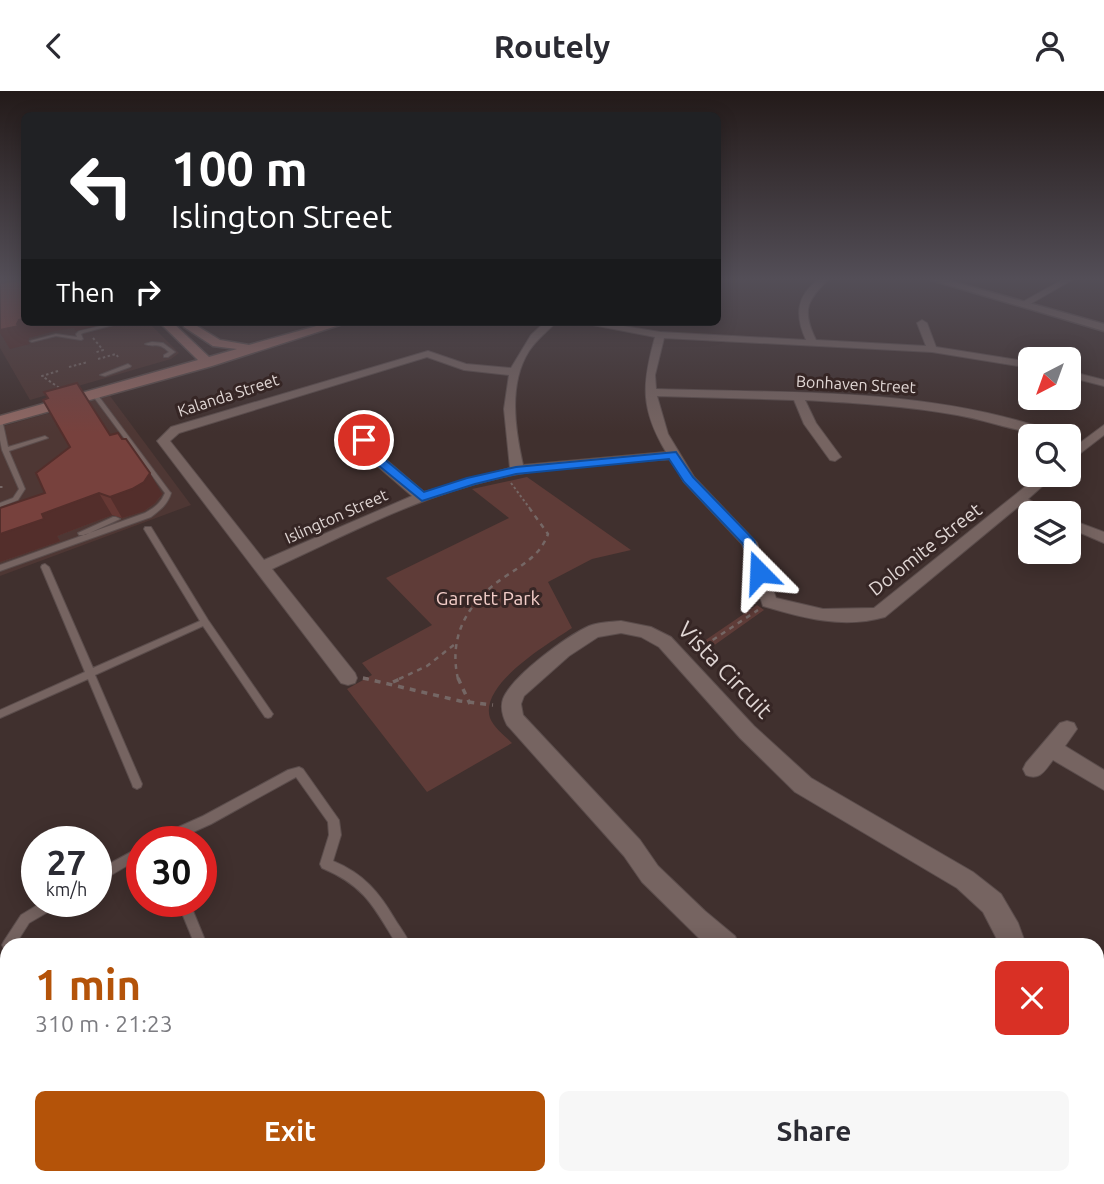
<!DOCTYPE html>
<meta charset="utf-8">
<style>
:root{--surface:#fff;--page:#f7f7f7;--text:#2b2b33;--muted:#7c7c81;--accent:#b45309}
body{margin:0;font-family:Ubuntu,sans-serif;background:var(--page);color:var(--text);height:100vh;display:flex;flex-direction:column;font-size:26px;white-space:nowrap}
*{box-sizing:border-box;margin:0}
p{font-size:23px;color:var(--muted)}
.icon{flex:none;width:38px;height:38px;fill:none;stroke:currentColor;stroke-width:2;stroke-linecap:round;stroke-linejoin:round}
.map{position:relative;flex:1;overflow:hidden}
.details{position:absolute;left:0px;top:847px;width:1104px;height:247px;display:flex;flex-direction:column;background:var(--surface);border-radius:21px 21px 0 0;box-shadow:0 4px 18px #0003}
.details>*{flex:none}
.hud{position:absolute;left:21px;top:21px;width:700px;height:214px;border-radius:10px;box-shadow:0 4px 18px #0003;background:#202124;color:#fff;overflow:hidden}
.needle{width:46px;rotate:221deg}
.buttons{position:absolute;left:1018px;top:256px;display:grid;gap:14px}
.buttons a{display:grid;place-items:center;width:63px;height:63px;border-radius:10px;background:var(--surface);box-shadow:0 4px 18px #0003;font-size:35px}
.speed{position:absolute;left:21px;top:735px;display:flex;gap:14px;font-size:35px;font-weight:700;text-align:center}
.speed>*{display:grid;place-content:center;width:91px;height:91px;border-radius:50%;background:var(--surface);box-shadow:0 4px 18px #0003;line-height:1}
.speed small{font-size:18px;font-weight:400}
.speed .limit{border:10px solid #d22;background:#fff;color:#111}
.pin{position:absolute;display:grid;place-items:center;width:60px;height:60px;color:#fff;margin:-30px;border:4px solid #fff;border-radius:50%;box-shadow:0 2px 7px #0007}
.me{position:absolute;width:77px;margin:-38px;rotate:339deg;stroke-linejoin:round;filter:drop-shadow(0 0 5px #0008)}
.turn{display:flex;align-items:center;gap:24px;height:147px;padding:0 35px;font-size:32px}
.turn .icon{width:91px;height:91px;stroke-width:2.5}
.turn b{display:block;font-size:49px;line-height:60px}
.then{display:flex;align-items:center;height:66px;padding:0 35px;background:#0003;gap:14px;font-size:26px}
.round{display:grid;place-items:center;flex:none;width:74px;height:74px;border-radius:10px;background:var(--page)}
.summary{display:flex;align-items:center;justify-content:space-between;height:119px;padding:0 35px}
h1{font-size:42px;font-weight:700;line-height:52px;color:var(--accent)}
.action{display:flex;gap:14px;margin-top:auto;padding:14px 35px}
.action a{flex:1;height:80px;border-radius:10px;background:var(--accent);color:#fff;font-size:28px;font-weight:700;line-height:80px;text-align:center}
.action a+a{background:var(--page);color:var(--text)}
header{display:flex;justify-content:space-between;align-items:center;height:91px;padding:0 35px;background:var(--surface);font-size:32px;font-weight:700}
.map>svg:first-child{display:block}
.built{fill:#4e3734}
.green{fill:#5f3c38}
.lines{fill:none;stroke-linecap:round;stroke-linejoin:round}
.service-casing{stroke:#5b4d4c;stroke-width:2}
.minor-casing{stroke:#5b4d4c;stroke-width:2}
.tertiary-casing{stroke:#5b4d4c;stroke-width:3}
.secondary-casing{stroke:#5b4d4c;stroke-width:3}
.path-far2{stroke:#756765;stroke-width:2;stroke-dasharray:2.5 2.5;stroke-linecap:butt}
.path-far1{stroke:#756765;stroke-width:2.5;stroke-dasharray:5 5;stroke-linecap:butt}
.path{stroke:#756765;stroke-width:3.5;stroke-dasharray:6 6;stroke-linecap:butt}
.service{fill:#766461;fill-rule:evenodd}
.minor{fill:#766461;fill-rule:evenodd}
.tertiary{fill:#766461;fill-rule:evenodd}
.secondary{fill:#906863;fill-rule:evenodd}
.wall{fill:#663834}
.shaded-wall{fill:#532e2b}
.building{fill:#77413d;stroke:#532e2b;stroke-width:2}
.route{fill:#1a73e8;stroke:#114b97;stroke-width:2}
.labels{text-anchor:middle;stroke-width:6;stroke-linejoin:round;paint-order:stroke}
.far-street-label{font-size:16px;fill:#e1d7d5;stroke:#362625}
.street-label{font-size:19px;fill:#e1d7d5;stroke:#362625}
.park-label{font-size:19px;fill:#f3cec9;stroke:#362625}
.near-street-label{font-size:23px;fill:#e1d7d5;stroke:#362625}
</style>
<header><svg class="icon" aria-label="back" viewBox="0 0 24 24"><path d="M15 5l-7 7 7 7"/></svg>Routely<svg class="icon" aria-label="person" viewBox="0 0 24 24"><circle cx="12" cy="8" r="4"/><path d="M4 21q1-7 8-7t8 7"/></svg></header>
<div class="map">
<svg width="1104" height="1093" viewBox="0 0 1104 1093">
<rect width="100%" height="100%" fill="#40302e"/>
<path class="built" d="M0,189H24V231H148L179,262L171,268L30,309L0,257Z
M110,305L191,414L0,485V336Z"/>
<path class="green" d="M527,386L631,459L592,468L548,491L572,537C548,553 479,593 490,627C494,637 505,645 512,652L427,701L347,598L372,584L362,572L432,534L386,487L509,427L472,398Z
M757,514L764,519L699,565L691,559Z"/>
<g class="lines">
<defs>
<path id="service" d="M117,231H125L83,242L81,243L83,248L81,249L56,245L32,251L30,250L56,243L77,246L76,243L79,240Z
M152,251L163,252L175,261L168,266H164V264L169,261C157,250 155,257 145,253Z
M128,273L131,275L130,276L105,285L100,284Z
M93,303H97L170,401L171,402C168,413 160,419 151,426L0,480V474L145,422C154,417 161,412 165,402L93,305Z
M0,331L3,333L8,356L45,345L48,347L9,360L25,398L18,409L0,416V412L13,407L19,398L2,359L0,349Z
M113,426H116L120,428L85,444H79L78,442Z
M145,436H151L208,529L273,623L271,626L268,627L265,626L203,535L95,584L142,693L141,696L137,698L133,696L132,693L88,588L0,627V619L85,581L41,476L42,474L45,473L49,476L93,577L200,530L144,438Z
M299,676L303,678L339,729L341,744L333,770C364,783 379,801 396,830C401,838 407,845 410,854H397C374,816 365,795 322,777L320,773L329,744L328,731L296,686L211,733L171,751H152L154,747L203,725L288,679Z
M142,755V766L96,793V780Z
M44,810H62L60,814L29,832L15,854H7V860L4,858L2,854L4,850L21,824Z
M177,810H189L207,854H195Z
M49,1087H65L66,1093H50Z
M273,1087H293L290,1093H270Z"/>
<path id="minor" d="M818,189H828C806,210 802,220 816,249L926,255L917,232L922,229L927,232L936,256L1031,271V277L932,261L664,247L655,284L656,298C777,302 905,297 1023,331C1035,335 1053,337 1063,345C1027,345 992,330 957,324C907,315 856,312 805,309L816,332L841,366L835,370L830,369L804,333L794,309L657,305L668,343L694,386L757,452L776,507L823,518L874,517L1041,383H1056L1028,408L1053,422H1034L1019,415L885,526C843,538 803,527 763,515L742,453L684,391L671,368C612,373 552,374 495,388C417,406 344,445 272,478L355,582L357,587L355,592L348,594L341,592L157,350L171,336L428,260L466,273L511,277L531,244L545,231H556C547,241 537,248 529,260C508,293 515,338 523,374L666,361C640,317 642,293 655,246L577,231H599L660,241L806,249C795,225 796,205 818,189ZM427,266L464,279L509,284L504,318L510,377L424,401L377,361L368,346H360L358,349L367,366L412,405L264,469L170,350L179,342Z
M1062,189H1072L1025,216L1017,214Z
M1069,280L1104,289V295L1069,286Z
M1104,334V344L1069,371V360Z
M1069,428L1104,441V452L1069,437Z
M621,530L651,536L671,546L754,635L811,687L973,781L1001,803L1018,832L1026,854H1000L983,821L957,797L795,701L740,647L659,556L641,546L621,542L598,546L569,565L524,605L521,613L523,624L640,749L658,775L705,820L735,845L739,854H706L642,791L624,765L507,634C503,626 500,617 503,608C512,585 567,545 589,535C599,531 611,531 621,530Z
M1067,630L1074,632L1077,638L1065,655L1104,679V699L1053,669C1045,679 1040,690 1026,684L1023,678L1026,672L1060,632Z
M663,1087H693L695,1090L693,1093H660Z
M905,1087H937L939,1093H907Z
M977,1087H1009L1011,1093H979Z"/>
<path id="tertiary" d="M931,189H947L1104,233V240Z"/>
<path id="secondary" d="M159,231H172L209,266L237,258L213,255L184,236V232H192L220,249L249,254L331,231H349L212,275L0,334V325L198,269Z"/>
</defs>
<use href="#service" class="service-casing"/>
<use href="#minor" class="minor-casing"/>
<use href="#tertiary" class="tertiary-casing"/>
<use href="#secondary" class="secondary-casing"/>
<path class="path-far2" d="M93,247L103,259L94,262
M98,268L116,263L118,266
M69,276L88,271
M58,280L42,285L61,298
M511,392L531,419
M0,396H3"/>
<path class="path-far1" d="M696,560L758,519
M363,587L371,588
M399,588L427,575L455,553
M458,588C448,545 468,511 503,487C522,474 540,465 548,443L530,418"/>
<path class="path" d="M363,587L460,610L493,614
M458,587L470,613
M393,591L402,587"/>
<use href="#service" class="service"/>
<use href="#minor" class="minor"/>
<use href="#tertiary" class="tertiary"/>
<use href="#secondary" class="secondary"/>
</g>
<path class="wall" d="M110,344L162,403L155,412L144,420L122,427L112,424L57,445L60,450L0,471V417L45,402Z"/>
<path class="shaded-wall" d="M24,228V231H113L76,240L74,237L55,240L29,247L28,250L30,253L10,258L0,242V239L17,233L19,229Z
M150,382L162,403L155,412L144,420L122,427L110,406Z
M99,402L112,424L57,445L60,450L0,471V443L42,423Z"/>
<path class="building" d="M20,189H24V228L19,229L17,233L19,235L0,239V192Z
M77,292L110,344L118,342L122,348H126L150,382L144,391L132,398L110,406L99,402L42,423L44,428L0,443V417L45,402L36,382L70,356L43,309L48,307L44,301Z"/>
<linearGradient id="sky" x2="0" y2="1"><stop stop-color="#231a19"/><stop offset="0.55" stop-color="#534e57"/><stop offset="1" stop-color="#534e57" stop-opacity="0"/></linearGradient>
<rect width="1104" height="342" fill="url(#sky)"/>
<path class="route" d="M364,346L368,347L376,361L424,401L467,387L516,376L676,361L693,386L754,449L766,481L759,486L754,485L743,453L684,391L669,368L516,383L475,393L422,410L367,365L358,349Z"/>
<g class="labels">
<g class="far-street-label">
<text transform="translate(856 293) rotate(3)" y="6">Bonhaven Street</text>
<text transform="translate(228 304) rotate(-18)" y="6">Kalanda Street</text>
<text transform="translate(336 425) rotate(-24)" y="6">Islington Street</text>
</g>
<g class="street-label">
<text transform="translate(925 458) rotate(-38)" y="7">Dolomite Street</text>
</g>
<g class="park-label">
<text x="488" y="514">Garrett Park</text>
</g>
<g class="near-street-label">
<text transform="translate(725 579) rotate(46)" y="8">Vista Circuit</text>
</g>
</g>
</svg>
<div class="buttons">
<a><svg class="needle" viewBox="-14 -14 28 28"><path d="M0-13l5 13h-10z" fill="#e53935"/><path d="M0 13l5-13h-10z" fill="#7c7c81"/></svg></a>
<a><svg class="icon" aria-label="search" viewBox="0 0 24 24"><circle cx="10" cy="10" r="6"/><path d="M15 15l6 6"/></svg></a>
<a><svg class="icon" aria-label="layers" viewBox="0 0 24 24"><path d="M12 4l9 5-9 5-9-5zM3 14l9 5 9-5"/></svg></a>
</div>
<div class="speed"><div>27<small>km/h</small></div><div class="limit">30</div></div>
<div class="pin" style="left:364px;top:349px;background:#d93025"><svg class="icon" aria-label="arrive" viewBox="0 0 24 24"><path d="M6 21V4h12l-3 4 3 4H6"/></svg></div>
<svg class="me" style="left:759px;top:481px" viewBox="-20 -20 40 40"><path d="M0-17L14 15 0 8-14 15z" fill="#1a73e8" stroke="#fff" stroke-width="4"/></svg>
<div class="hud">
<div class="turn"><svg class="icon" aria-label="left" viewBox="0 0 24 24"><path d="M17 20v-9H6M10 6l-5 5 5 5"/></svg><div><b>100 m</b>Islington Street</div></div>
<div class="then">Then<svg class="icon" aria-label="right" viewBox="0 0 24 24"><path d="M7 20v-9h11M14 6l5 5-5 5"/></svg></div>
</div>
<section class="details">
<div class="summary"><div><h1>1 min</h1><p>310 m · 21:23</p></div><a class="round" style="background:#d93025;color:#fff"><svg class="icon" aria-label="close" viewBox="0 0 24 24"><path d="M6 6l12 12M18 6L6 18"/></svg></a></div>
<div class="action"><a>Exit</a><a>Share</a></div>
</section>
</div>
